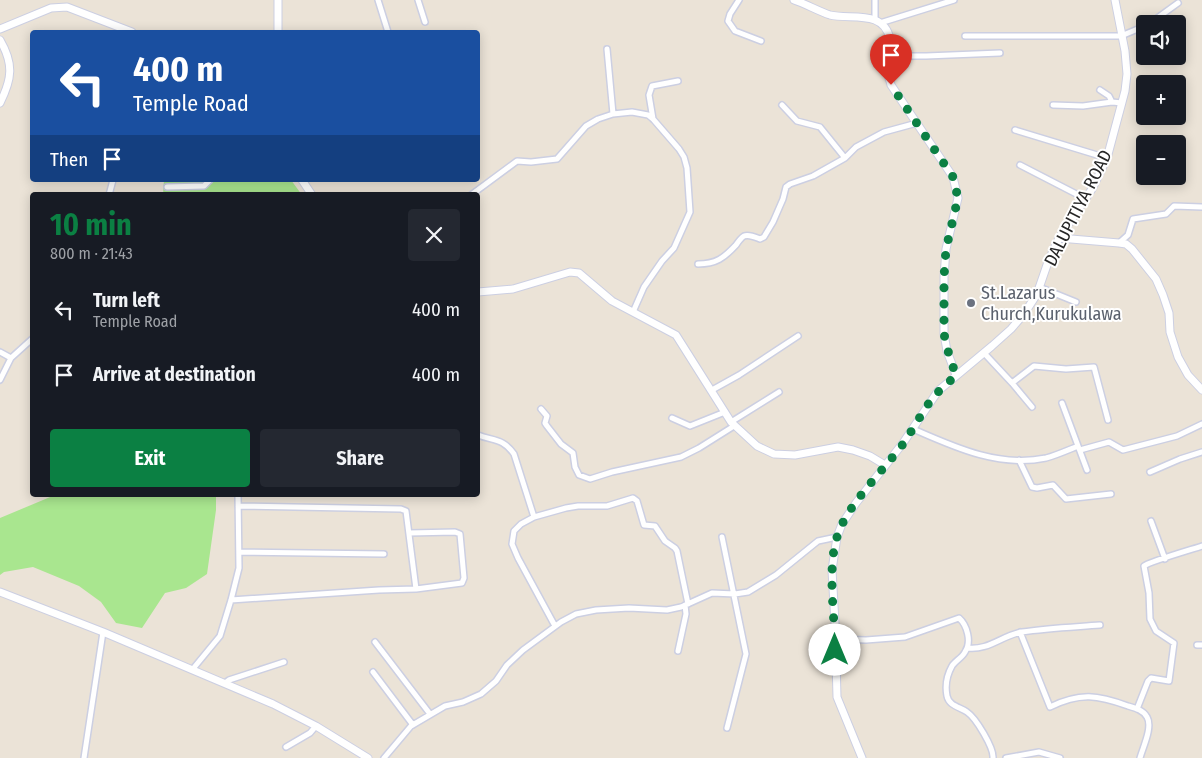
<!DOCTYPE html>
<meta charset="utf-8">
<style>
:root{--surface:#171b24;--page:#242831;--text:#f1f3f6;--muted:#9ea1a6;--accent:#0b8043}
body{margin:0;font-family:"Fira Sans Condensed",sans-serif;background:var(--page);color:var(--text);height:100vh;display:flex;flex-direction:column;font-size:19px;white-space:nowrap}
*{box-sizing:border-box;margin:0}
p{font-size:16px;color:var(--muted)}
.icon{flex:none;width:28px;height:28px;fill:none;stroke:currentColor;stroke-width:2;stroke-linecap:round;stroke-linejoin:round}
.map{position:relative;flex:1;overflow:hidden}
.details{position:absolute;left:30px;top:192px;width:450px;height:305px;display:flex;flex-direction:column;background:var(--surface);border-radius:5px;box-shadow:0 2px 12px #0003}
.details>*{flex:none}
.top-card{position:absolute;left:30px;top:30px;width:450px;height:152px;border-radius:5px;box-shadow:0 2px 12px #0003;background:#1a4fa0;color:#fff;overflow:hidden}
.fabs{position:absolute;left:1136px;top:15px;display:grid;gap:10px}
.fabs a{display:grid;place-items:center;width:50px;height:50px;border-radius:5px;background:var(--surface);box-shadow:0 2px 12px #0003;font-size:25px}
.pin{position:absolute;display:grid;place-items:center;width:42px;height:42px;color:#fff;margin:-51px -21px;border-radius:50% 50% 50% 0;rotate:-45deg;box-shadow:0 0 5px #0007}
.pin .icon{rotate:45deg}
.me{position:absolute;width:55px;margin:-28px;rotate:0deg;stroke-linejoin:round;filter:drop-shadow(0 0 4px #0008)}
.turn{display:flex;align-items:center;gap:18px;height:105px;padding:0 20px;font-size:22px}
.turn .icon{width:65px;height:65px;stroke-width:2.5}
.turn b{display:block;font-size:35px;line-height:42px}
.then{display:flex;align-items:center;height:48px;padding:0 20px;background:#0003;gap:10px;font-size:19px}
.round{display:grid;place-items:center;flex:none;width:52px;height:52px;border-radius:5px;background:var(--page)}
.summary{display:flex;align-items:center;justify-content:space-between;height:85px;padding:0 20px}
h1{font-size:30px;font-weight:700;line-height:38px;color:var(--accent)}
.action{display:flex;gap:10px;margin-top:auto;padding:10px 20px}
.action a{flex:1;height:58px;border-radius:5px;background:var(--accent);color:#fff;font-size:20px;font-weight:700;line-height:58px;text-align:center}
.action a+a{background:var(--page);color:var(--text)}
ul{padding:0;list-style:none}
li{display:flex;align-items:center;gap:15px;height:65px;padding:0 20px}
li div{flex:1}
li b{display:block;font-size:19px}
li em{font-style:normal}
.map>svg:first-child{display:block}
.green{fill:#a9e68f}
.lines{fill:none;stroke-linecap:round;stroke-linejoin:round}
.street-casing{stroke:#cccfe2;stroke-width:8}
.secondary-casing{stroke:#cccfe2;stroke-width:9}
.street{stroke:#fff;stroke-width:5}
.secondary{stroke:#fff;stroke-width:7}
.route{stroke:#0b8043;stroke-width:9;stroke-dasharray:0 16.2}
.worship-dot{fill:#6b7280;stroke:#fff;stroke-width:2}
.labels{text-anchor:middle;stroke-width:4;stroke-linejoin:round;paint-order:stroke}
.street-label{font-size:18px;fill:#272727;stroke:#fff}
.worship-label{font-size:18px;fill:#5b616d;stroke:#fff;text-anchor:start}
</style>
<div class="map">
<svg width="1202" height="758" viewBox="0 0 1202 758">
<rect width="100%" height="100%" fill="#ebe3d7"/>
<path class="green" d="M164,180H291L302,195H163Z
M55,495H216V510L207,574L186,588L165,593L142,628L116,623L101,602L79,586L33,567L4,572L0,575V518Z"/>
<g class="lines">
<defs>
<path id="street" d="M378,0L388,32
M418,0L425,22
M739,0L730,14L728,21L735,31L761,41
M875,0V20
M880,23L954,0
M1149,24L1178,3
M965,36H1121L1145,26
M607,49L613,114
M890,56H926L1000,53
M1100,90L1109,96L1112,102
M782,105L797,121L820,127L845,158
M1053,105L1083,106L1112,102L1122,103
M653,119L649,95L652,86L678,81
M1015,130L1107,158
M1020,165L1086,199
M167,187L204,186L210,180
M109,195L113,180
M471,195L517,161L531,162L557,159L586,126L598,119L613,114L632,112L648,115L653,119L679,149L684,157L687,168L690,212L674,248L662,261L644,287L633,312
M1119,243L1128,235L1133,219L1166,214L1174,206L1202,207
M698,264C716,264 724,258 736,245C738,242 741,238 744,236C749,234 755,237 760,239L764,237L773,222L783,199L786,187L790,184L813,176L845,158L856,147L884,132L917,123
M1039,287L1076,302
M0,352L11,358
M984,353L1012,383L1034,366L1066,369L1094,367L1108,420
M0,380L11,358L32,339
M1012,383L1032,407
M712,390L739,375L798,336
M1062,403L1087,470
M541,409L547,416L545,423L547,426L561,444L573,453L575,467L579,475L590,479L612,472L681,457L699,448L734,426
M672,418L690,426L725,412
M731,422L779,392
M913,429C954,447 999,468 1046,458C1057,455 1068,450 1078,446
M478,435C493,441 503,438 514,454L534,517
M1080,450L1109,442L1123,450L1177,436L1202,424
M1019,460L1032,487L1037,488L1053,485L1066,499L1111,494
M1150,472L1180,459L1202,452
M238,506L401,509L406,511L416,589
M1151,521L1165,559
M722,537L746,654L727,728
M240,552L384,554
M231,600L379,590L416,589L462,583L464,578L460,534L455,532L409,533
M555,626L518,558L512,544L514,531L521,524L534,517L566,508L578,506H607L633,498L637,501L644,525L655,526L665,541L675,548L677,551L688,604
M1020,632L1050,707C1080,692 1098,695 1128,706C1135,708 1143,710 1147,717C1153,727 1143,747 1140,758
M835,639L866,640L905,637L959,618C967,625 972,642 965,652C962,658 955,661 952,666C947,675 945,686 947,696C949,706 960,707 967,712C976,718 994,748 993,758
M375,642L430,714
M1197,645H1202
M967,648C988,651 1003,635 1022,632C1047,628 1074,627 1100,625
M678,651L686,614L685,605
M192,670L220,636L231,600L239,568L238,495
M373,672L413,725
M225,683L229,680L284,662
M1137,709L1148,681L1151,678L1169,681L1174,643L1156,631L1150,619L1149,593L1144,566C1148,562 1193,549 1202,546
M286,747L310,733L316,726
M84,758L103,632
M384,758L411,726L445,706L463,702L481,694L496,681L507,665L523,650L561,622L576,614L596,610L629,608L667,610L681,607L712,593L735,594L748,592L776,575L818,541L837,537
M1006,758L1039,752L1060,758"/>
<path id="secondary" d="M794,0C806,4 818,11 830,15C850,20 884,9 890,39C892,50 887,59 887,70C887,74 890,80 891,85L953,177L958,198L946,249L944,277V334L947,351L956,375
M0,29L51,8L67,7L132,32
M278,32V0
M0,40C14,64 12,79 0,103
M302,180L312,195
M1059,238L1119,243L1126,244L1132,249L1156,279L1163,295L1169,313L1170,332L1178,357L1188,375L1202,390
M478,292L513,289L570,272L579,273L612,301L676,335L731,422L757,446L774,454L795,455L838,447L853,450L870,456L885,465
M0,592L103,632L273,704L316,726L368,758
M862,758L837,697L835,623L832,570L837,537L842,524L856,503L903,443L938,391L992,346L1011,329L1024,314L1037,294L1048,262L1059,238L1092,189L1107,158L1125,91L1127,74L1125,51L1115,0"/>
</defs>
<use href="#street" class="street-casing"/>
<use href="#secondary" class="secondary-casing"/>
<use href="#street" class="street"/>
<use href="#secondary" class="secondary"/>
</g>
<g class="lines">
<path class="route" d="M835,650C835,617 827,568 837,537C846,506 883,471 903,444C912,431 920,416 929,403C937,392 946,384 956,376L948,351L944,334V277L946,249L958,198L953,177L891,85"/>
</g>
<circle class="worship-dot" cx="971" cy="303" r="5"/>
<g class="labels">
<g class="street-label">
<text transform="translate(1078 208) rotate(-63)" y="6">DALUPITIYA ROAD</text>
</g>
<g class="worship-label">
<text x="981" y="299">St.Lazarus<tspan x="981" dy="21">Church,Kurukulawa</tspan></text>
</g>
</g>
</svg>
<div class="fabs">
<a><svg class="icon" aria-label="sound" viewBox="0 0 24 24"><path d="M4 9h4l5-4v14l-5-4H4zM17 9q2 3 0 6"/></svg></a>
<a>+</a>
<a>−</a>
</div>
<div class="pin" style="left:891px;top:85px;background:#d93025"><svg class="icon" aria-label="arrive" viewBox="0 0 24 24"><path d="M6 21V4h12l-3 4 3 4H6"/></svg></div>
<svg class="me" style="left:835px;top:650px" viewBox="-20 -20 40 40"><circle r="19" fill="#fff"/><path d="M0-13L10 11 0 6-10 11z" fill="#0b8043"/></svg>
<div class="top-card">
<div class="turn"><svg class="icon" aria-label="left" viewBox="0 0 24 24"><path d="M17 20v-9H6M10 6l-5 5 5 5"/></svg><div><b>400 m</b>Temple Road</div></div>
<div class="then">Then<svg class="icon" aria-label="arrive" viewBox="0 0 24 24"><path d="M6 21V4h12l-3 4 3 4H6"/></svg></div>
</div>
<section class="details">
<div class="summary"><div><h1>10 min</h1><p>800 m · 21:43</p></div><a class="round"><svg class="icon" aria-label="close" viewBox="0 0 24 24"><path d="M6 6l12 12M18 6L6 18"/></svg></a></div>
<ul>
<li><svg class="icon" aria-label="left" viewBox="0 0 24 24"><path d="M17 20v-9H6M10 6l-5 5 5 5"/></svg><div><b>Turn left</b><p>Temple Road</p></div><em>400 m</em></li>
<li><svg class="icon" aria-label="arrive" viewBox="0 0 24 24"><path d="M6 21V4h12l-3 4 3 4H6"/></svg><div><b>Arrive at destination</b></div><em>400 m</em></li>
</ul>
<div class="action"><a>Exit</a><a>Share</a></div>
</section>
</div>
